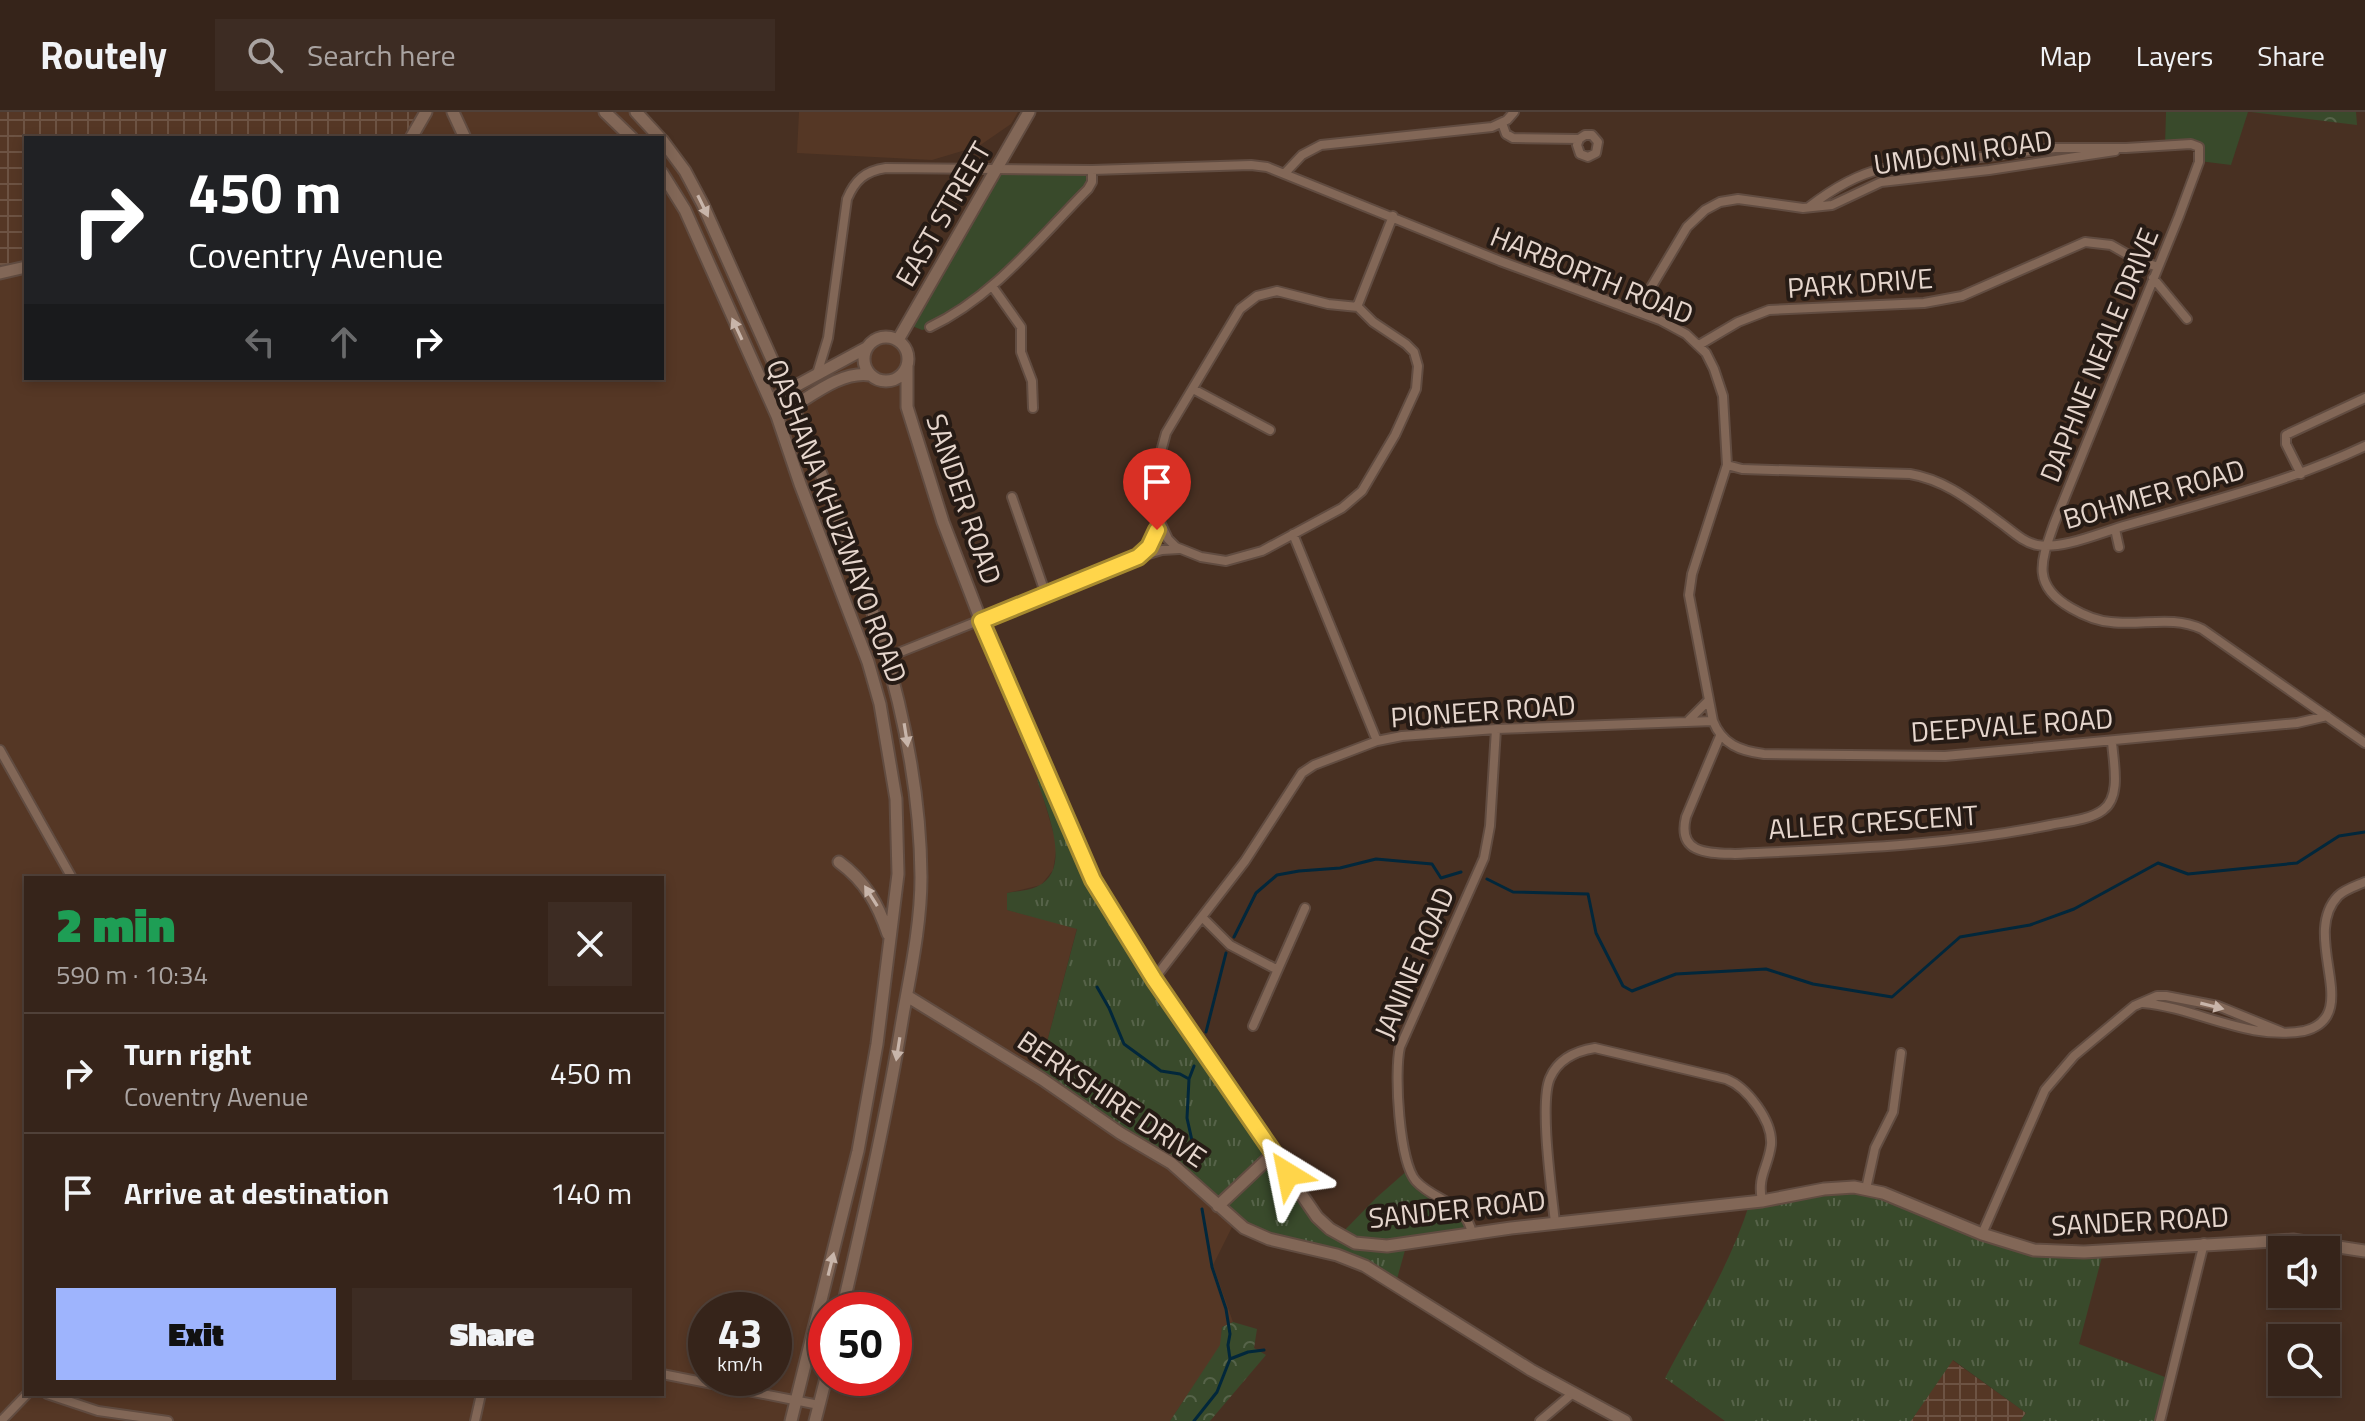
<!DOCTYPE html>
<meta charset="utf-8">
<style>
:root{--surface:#36241a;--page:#3d2c23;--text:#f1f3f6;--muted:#aaa4a2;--line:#504139;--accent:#9eb4fd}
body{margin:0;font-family:"Titillium Web",sans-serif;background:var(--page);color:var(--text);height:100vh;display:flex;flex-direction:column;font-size:30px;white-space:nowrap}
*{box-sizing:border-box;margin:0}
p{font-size:26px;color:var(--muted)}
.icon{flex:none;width:44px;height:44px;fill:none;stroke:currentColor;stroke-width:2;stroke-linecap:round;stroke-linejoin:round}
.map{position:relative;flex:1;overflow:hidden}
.panel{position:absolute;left:24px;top:764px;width:640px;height:520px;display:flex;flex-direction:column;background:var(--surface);border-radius:0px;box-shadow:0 4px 12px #0003,0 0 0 2px var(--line)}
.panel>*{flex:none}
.top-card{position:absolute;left:24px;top:24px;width:640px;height:244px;border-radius:0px;box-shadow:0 4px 12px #0003,0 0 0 2px var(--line);background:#202124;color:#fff;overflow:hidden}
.tools{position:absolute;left:2268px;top:1124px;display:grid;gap:16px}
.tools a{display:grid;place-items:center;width:72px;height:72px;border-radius:0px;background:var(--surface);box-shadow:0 4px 12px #0003,0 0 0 2px var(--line);font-size:40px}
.speed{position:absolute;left:688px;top:1180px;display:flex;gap:16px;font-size:40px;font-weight:700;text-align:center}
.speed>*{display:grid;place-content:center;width:104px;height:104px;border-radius:50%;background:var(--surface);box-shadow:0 4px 12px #0003,0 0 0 2px var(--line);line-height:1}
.speed small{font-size:20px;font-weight:400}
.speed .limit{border:12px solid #d22;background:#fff;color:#111}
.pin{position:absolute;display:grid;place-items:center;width:68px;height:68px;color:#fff;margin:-82px -34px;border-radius:50% 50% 50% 0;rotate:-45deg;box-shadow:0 0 8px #0007}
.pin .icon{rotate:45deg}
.me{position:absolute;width:88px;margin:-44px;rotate:325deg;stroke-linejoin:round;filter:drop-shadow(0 0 6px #0008)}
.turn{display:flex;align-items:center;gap:28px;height:168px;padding:0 32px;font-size:36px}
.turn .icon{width:104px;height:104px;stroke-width:2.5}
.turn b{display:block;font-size:56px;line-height:68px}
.lanes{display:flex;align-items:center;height:76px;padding:0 32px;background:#0003;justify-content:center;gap:40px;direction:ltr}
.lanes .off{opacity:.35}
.round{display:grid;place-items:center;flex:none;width:84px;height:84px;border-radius:0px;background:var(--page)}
.overview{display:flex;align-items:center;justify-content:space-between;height:136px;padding:0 32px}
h1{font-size:48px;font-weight:800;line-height:60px;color:#1e9e55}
.button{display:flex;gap:16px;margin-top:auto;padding:16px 32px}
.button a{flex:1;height:92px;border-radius:0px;background:var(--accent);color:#111;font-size:32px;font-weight:800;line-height:92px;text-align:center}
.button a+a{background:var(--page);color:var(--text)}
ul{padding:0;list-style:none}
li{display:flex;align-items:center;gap:24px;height:120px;padding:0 32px;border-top:2px solid var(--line)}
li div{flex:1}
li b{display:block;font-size:30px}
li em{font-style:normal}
header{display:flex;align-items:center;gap:48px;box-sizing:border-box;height:112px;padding:0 40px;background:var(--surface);border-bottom:2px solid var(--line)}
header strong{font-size:38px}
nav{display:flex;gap:44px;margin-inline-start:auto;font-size:28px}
.search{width:560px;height:72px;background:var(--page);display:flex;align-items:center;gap:20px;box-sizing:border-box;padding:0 28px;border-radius:0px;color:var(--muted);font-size:30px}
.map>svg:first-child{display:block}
.built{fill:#553725;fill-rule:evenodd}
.industrial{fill:url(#industrial-grid)}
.grass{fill:#394a2b}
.forest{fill:url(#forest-crowns)}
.park{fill:url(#park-tufts)}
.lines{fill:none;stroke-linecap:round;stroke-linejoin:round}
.stream{stroke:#02273b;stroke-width:3}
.street-casing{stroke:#614c41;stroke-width:12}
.secondary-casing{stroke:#614c41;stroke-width:15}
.street{stroke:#826757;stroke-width:8}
.secondary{stroke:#826757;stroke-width:11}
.oneway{fill:#c8b5aa}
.route-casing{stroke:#a68a30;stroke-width:20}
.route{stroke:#ffd54a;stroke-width:14}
.labels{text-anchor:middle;stroke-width:8;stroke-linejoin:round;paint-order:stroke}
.street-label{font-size:28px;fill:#e6d6cd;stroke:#261b15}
</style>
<header>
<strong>Routely</strong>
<div class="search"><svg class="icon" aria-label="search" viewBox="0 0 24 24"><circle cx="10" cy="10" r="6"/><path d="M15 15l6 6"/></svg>Search here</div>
<nav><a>Map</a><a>Layers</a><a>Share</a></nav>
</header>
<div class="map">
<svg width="2365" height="1309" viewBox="0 0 2365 1309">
<defs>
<pattern id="industrial-grid" width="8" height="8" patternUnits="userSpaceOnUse" patternTransform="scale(2)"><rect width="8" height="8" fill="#553725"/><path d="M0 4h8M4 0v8" fill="none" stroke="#6d5343"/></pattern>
<pattern id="forest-crowns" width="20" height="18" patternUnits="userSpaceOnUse" patternTransform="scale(2)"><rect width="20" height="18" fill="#394a2b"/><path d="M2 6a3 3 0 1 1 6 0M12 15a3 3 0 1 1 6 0" fill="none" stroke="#566349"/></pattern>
<pattern id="park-tufts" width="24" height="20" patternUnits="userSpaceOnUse" patternTransform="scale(2)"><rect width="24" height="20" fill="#394a2b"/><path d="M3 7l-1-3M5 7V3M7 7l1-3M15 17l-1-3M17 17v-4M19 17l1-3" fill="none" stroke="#566349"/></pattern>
</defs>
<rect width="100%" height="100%" fill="#483022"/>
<path class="built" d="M426,0H635L659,26H410Z
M799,0H1018L1011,12L979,34L932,48L797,41Z
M662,30L684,60L785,279L907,212L900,228L908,297L944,410L1051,665L1038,668L1057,733L1053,758L1041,773L1007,781V798L1077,816L1038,964L1171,1050L1235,1109L1213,1153L1233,1210L1222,1215L1221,1233L1170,1309H0V160L26,154V266H662ZM26,766H662V1282H26ZM706,1198H774V1266H706ZM826,1198H894V1266H826Z"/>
<path class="industrial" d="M0,0H426L410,26H26V154L0,160Z
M1952,1248L2026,1301L2020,1309H1911Z"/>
<path class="grass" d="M2166,0H2248L2231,53L2199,49L2200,34H2165Z
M995,57H1093V66L992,174L930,216L922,218L907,212Z"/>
<path class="forest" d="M2251,0H2356L2357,13Z
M1233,1210L1257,1217L1254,1236L1266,1243L1210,1309H1170L1220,1233L1222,1215Z"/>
<path class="park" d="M1051,665L1093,767L1310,1095L1340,1123L1376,1086L1409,1057L1411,1064L1461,1100L1472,1122L1407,1131L1395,1174L1365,1155L1244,1116L1203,1077L1038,964L1077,817L1007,798V781C1017,779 1029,779 1038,774C1074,757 1045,695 1037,667Z
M1854,1075L2034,1137H2104L2079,1232L2170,1267L2159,1309H2020L2026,1301L1953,1248L1911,1309H1725L1665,1266C1695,1209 1731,1152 1750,1090Z"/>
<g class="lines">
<path class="stream" d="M1487,767L1513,780L1588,782L1596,821L1623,874L1632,879L1676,862L1766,857L1813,872L1892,885L1960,825L2030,813L2074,797L2158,751L2188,762L2297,751L2339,724L2365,720
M1234,825L1256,781L1277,763L1299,759L1340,756L1376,747L1432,752L1441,766L1461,760
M1097,875L1109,896L1124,932L1161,959L1180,962L1189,967L1187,1006L1198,1056
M1206,920L1226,841
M1189,967L1194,954
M1202,1097L1212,1155L1226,1197L1230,1222L1228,1233L1230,1247
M1194,1309L1217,1280L1230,1247L1248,1240L1264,1238"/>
<defs>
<path id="street" d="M1502,11L1506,22L1513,26L1579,27L1585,23H1592L1598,30L1596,41L1588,45L1580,42L1577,33L1579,27
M1285,61L1302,43L1321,33L1492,15L1507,8L1514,0
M1809,95C1831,78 1855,63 1882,57L2055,36H2126L2191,32L2199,35V50L2179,104L2054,412C2041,449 2031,473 2071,496C2083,503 2097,509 2111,510C2142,514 2172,503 2202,517L2365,631
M2153,166L2187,207
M992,174L1021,215V240L1032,269L1033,296
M1277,179L1328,192L1358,195L1373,210L1406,232L1414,240L1418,254L1416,277L1395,323L1362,379L1342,396L1262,439L1226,449L1201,445L1176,435L1168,427L1160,410L1156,358L1166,321L1240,197L1257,184Z
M1357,195L1393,104
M1637,199L1687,115L1705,98L1720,90L1738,87L1803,96L1832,93L1881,70L1989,58L2115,39
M930,215C994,185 1039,126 1088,77L1092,70V58
M1699,233L1738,210L1769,198L1924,191L1962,184L2085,130L2111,133L2137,148L2158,155
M817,262L828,226L847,87C855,68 865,59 886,56L1092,58L1251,53L1267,55L1500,149L1660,208L1686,222L1706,241L1714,257L1723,284L1727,353L1692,462L1689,483L1713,609C1722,632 1740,639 1764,642L1945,644L2297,611L2327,604
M1193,277L1270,318
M1727,353L1742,357L1910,362C1946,368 1972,390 2001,411C2012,419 2023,430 2037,433C2062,438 2102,420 2127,413C2208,390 2289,370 2365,334
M2301,362L2286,332V323L2365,286
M1012,385L1046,483
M2115,417L2119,435
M1293,422L1377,629
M1142,442L1149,435L1160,410
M888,545L1138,445L1162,438L1179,437
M1689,608L1708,589
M1720,624L1686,705C1677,742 1708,741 1735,742C1840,737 1946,734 2050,713C2065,710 2090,708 2103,698C2122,684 2113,649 2112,629
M0,638L72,766
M1202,805L1230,833L1276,857
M1154,867L1245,749L1302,661L1314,653L1377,629L1402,624L1496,617L1713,609
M2143,891C2198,896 2247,929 2304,919C2365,904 2299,825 2338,784C2345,777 2356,774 2365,770
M1253,914L1305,796
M1866,1077L1875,1036L1893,1000L1901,941
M1555,1111C1552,1081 1539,991 1550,966C1558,947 1576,939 1595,936L1726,967C1747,975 1773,1009 1771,1033C1768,1056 1757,1064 1762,1089
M1472,1122C1467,1090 1435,1090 1416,1069C1399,1050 1394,960 1400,935L1484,746L1490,714L1496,617
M1982,1122L2045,978L2074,944L2134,894L2157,884H2166L2218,894L2282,920
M662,1262L819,1293
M47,1282L98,1299L168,1309
M1,1309L27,1282
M475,1309L481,1282
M1540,1309L1573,1281
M2160,1309L2204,1131"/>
<path id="secondary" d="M453,0L465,26
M605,0L632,26
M636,0L660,26
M411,26L426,0
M662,28L685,59L703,93C734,161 764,229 794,297C857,447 920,600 921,765C921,811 911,858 903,903C887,1002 865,1100 842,1198
M662,61L685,98L777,304L800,372L868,550L880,592L896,687L898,762L877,932L858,1039L791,1309
M0,161L26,155
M864 247a22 22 0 1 1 44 0a22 22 0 1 1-44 0Z
M898,228L1029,0
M907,254V295L943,410L981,509L1050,665L1080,742L1115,805L1154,867L1317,1105L1330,1117L1355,1131L1387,1134L1511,1116L1762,1089L1824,1077L1854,1075L1883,1081L1982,1122L2034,1138L2084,1140L2293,1128L2365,1139
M770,288L866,236
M777,304C805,290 838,258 870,263
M839,750C865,769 878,792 888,822
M907,884L1042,967L1120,1021L1171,1051L1244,1116L1269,1127L1337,1143L1365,1154L1531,1258L1625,1309
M1218,1094L1274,1041
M815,1309L826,1266"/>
</defs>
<use href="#street" class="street-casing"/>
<use href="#secondary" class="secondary-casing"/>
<use href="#street" class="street"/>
<use href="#secondary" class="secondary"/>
</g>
<defs><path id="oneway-solid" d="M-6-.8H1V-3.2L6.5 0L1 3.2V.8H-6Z" transform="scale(2)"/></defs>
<g class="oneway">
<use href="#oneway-solid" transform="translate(703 94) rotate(64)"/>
<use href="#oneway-solid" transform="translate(737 217) rotate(-115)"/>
<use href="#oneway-solid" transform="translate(906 623) rotate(81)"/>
<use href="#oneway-solid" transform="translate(871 784) rotate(-122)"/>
<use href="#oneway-solid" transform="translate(2212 894) rotate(14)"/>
<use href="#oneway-solid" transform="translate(898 937) rotate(99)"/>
<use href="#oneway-solid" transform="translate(831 1152) rotate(-76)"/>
</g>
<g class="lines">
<defs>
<path id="route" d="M1157,418L1149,435L1138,445L981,509L1093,768L1154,867L1288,1062"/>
</defs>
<use href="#route" class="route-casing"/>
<use href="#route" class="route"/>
</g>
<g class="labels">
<g class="street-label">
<text transform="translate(1963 40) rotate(-8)" y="10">UMDONI ROAD</text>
<text transform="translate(943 102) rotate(-60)" y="10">EAST STREET</text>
<text transform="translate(1592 163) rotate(22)" y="10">HARBORTH ROAD</text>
<text transform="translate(1860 171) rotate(-4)" y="10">PARK DRIVE</text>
<text transform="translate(2099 243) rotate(-68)" y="10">DAPHNE NEALE DRIVE</text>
<text transform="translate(2154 382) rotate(-16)" y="10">BOHMER ROAD</text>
<text transform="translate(964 387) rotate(71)" y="10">SANDER ROAD</text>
<text transform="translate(837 409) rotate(69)" y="10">QASHANA KHUZWAYO ROAD</text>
<text transform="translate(1483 599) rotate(-4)" y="10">PIONEER ROAD</text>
<text transform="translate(2012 613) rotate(-4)" y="10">DEEPVALE ROAD</text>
<text transform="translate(1873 710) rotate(-4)" y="10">ALLER CRESCENT</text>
<text transform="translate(1414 851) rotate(-67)" y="10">JANINE ROAD</text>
<text transform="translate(1112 987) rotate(34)" y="10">BERKSHIRE DRIVE</text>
<text transform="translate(1457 1097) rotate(-6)" y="10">SANDER ROAD</text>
<text transform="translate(2140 1109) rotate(-3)" y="10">SANDER ROAD</text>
</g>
</g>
</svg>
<div class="tools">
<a><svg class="icon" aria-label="sound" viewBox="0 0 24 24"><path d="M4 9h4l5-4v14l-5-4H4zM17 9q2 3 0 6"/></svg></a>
<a><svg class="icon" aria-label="search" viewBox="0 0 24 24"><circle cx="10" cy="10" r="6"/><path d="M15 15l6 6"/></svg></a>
</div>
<div class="speed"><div>43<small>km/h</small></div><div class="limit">50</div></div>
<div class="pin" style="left:1157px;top:418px;background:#d93025"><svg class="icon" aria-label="arrive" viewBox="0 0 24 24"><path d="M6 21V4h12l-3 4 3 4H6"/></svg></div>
<svg class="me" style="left:1288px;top:1062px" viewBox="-20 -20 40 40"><path d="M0-17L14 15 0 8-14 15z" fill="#ffd54a" stroke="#fff" stroke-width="4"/></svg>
<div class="top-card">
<div class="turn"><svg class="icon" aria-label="right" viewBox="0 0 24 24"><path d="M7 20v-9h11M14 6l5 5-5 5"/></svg><div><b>450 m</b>Coventry Avenue</div></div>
<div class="lanes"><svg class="icon off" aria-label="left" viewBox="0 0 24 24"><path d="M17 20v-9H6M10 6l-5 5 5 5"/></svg><svg class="icon off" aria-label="ahead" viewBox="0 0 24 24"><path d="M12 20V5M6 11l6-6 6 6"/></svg><svg class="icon" aria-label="right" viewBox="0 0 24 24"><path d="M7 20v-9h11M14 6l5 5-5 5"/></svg></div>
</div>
<section class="panel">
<div class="overview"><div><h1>2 min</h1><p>590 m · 10:34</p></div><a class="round"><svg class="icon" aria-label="close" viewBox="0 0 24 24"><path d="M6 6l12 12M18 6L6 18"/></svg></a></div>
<ul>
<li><svg class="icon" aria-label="right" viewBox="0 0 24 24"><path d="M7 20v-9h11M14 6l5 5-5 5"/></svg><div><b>Turn right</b><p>Coventry Avenue</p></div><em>450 m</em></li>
<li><svg class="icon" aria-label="arrive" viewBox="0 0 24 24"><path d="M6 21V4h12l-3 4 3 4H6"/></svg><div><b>Arrive at destination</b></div><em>140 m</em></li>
</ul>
<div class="button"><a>Exit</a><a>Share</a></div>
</section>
</div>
